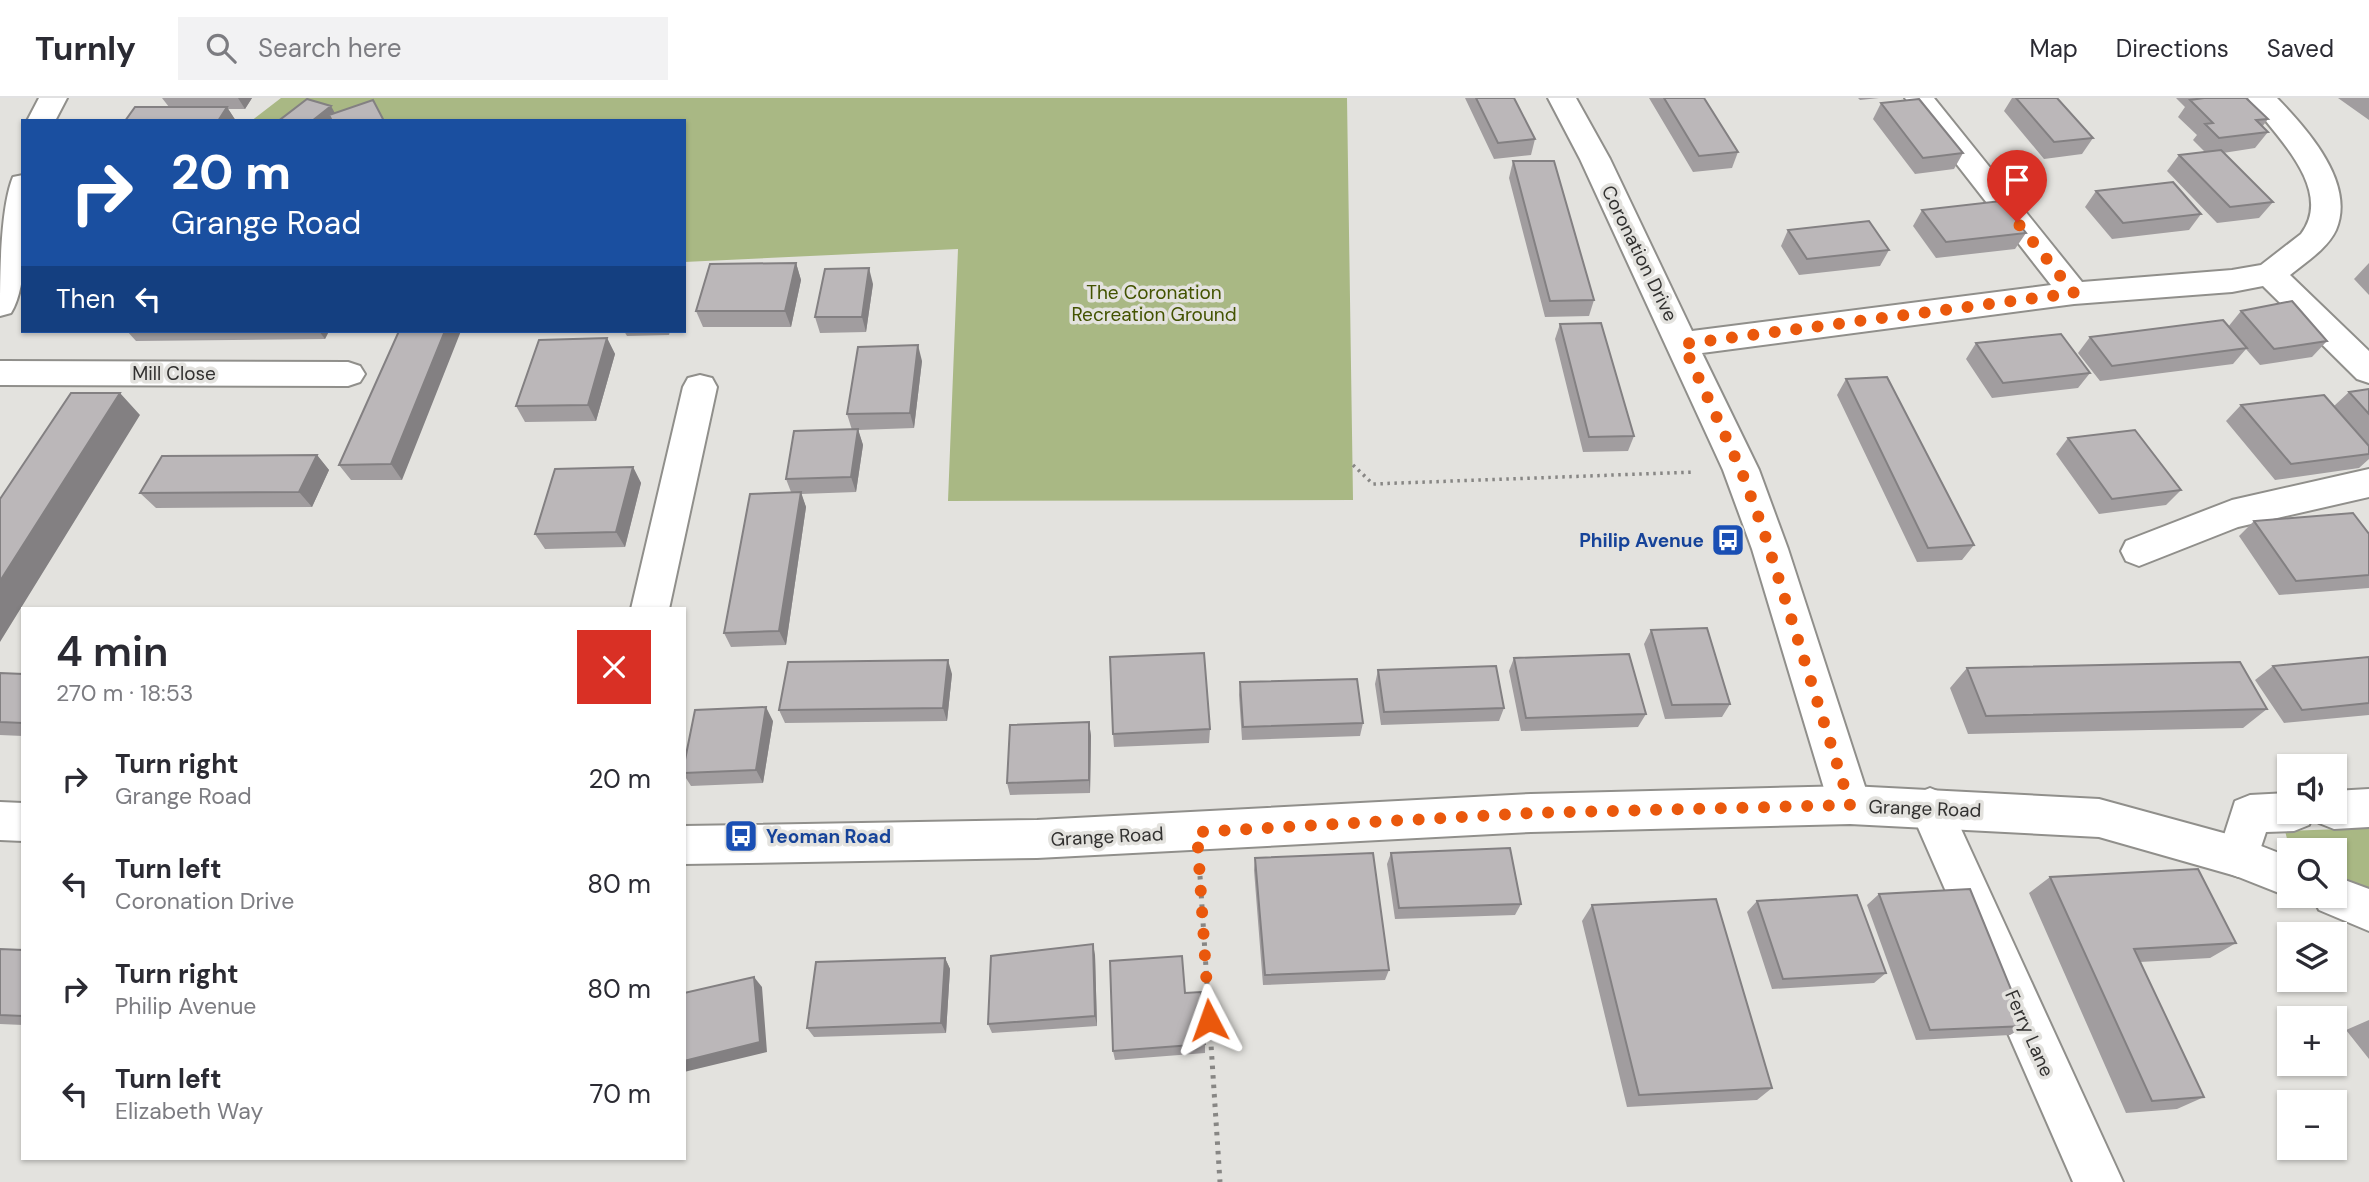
<!DOCTYPE html>
<meta charset="utf-8">
<style>
:root{--surface:#fff;--page:#f2f2f3;--text:#2b2b33;--muted:#7c7c81;--line:#e1e1e2}
body{margin:0;font-family:"DM Sans",sans-serif;background:var(--page);color:var(--text);height:100vh;display:flex;flex-direction:column;font-size:26px;white-space:nowrap}
*{box-sizing:border-box;margin:0}
p{font-size:23px;color:var(--muted)}
.icon{flex:none;width:38px;height:38px;fill:none;stroke:currentColor;stroke-width:2;stroke-linecap:round;stroke-linejoin:round}
.map{position:relative;flex:1;overflow:hidden}
.sheet{position:absolute;left:21px;top:509px;width:665px;height:553px;display:flex;flex-direction:column;background:var(--surface);border-radius:0px;box-shadow:0 2px 5px #0004}
.sheet>*{flex:none}
.hud{position:absolute;left:21px;top:21px;width:665px;height:214px;border-radius:0px;box-shadow:0 2px 5px #0004;background:#1a4fa0;color:#fff;overflow:hidden}
.tools{position:absolute;left:2277px;top:656px;display:grid;gap:14px}
.tools a{display:grid;place-items:center;width:70px;height:70px;border-radius:0px;background:var(--surface);box-shadow:0 2px 5px #0004;font-size:35px}
.pin{position:absolute;display:grid;place-items:center;width:60px;height:60px;color:#fff;margin:-72px -30px;border-radius:50% 50% 50% 0;rotate:-45deg;box-shadow:0 0 7px #0007}
.pin .icon{rotate:45deg}
.me{position:absolute;width:77px;margin:-38px;rotate:356deg;stroke-linejoin:round;filter:drop-shadow(0 0 5px #0008)}
.turn{display:flex;align-items:center;gap:24px;height:147px;padding:0 35px;font-size:32px}
.turn .icon{width:91px;height:91px;stroke-width:2.5}
.turn b{display:block;font-size:49px;line-height:60px}
.then{display:flex;align-items:center;height:66px;padding:0 35px;background:#0003;gap:14px;font-size:26px}
.round{display:grid;place-items:center;flex:none;width:74px;height:74px;border-radius:0px;background:var(--page)}
.summary{display:flex;align-items:center;justify-content:space-between;height:119px;padding:0 35px}
h1{font-size:42px;font-weight:600;line-height:52px}
ul{padding:0;list-style:none}
li{display:flex;align-items:center;gap:21px;height:105px;padding:0 35px}
li div{flex:1}
li b{display:block;font-size:26px}
li em{font-style:normal}
header{display:flex;align-items:center;gap:42px;box-sizing:border-box;height:98px;padding:0 35px;background:var(--surface);border-bottom:2px solid var(--line)}
header strong{font-size:33px}
nav{display:flex;gap:38px;margin-inline-start:auto;font-size:24px}
.search{width:490px;height:63px;background:var(--page);display:flex;align-items:center;gap:18px;box-sizing:border-box;padding:0 24px;border-radius:0px;color:var(--muted);font-size:26px}
.map>svg:first-child{display:block}
.green{fill:#a9b884}
.lines{fill:none;stroke-linecap:round;stroke-linejoin:round}
.street-casing{stroke:#908f8b;stroke-width:4}
.secondary-casing{stroke:#908f8b;stroke-width:4}
.path-far1{stroke:#878684;stroke-width:3.5;stroke-dasharray:2.5 4.5;stroke-linecap:butt}
.path{stroke:#878684;stroke-width:5;stroke-dasharray:3.5 6;stroke-linecap:butt}
.street{fill:#fff;fill-rule:evenodd}
.secondary{fill:#fff;fill-rule:evenodd}
.wall{fill:#a19d9f}
.shaded-wall{fill:#838082}
.building{fill:#bbb7b9;stroke:#838082;stroke-width:2}
.route{stroke:#ea580c;stroke-width:12;stroke-dasharray:0 21.6}
.labels{text-anchor:middle;stroke-width:7;stroke-linejoin:round;paint-order:stroke}
.street-label{font-size:19px;fill:#323130;stroke:#e3e2de}
.park-label{font-size:19px;fill:#435301;stroke:#e3e2de}
.transit-label{font-size:19px;font-weight:bold;fill:#164399;stroke:#e3e2de;text-anchor:end}
</style>
<header>
<strong>Turnly</strong>
<div class="search"><svg class="icon" aria-label="search" viewBox="0 0 24 24"><circle cx="10" cy="10" r="6"/><path d="M15 15l6 6"/></svg>Search here</div>
<nav><a>Map</a><a>Directions</a><a>Saved</a></nav>
</header>
<div class="map">
<svg width="2369" height="1084" viewBox="0 0 2369 1084">
<rect width="100%" height="100%" fill="#e3e2de"/>
<path class="green" d="M281,0H1347L1353,402L948,403L958,151L684,164V23H251Z
M2369,730V795L2335,780L2334,752H2290L2285,733Z"/>
<g class="lines">
<defs>
<path id="street" d="M1548,0H1576L1610,61L1692,233L2051,187L1905,0H1934L2082,184L2232,172L2261,167L2301,136C2336,90 2271,34 2248,0H2277C2307,31 2356,85 2336,132C2327,151 2306,164 2290,177L2369,253V285L2357,281L2263,188L2232,194L2074,206L1702,255L1759,372L1788,451L1871,707L1865,720L1850,726L1835,720L1829,707L1752,451L1723,372L1580,61Z
M0,263L348,264L360,268L365,276L360,284L348,288L0,287Z
M700,277L712,280L717,289L669,511H631L683,289L688,280Z
M2369,371V399L2238,429L2139,468L2126,463L2121,453L2126,443L2232,402Z
M1930,690L1945,696L2123,1084H2073L1909,709L1915,696Z
M2369,691V729L2334,731L2319,725L2314,715L2309,727L2294,733L2266,734L2253,773L2238,779L2223,773L2217,759L2235,703L2250,697L2289,695V714H2334V693Z"/>
<path id="secondary" d="M39,0H67L55,23H27Z
M23,77C23,115 31,182 11,215L0,218C0,180 0,111 13,79Z
M1850,688L2099,701L2238,739L2289,759V798H2292L2289,799L2236,778L2099,739L1850,726L1531,734L1037,760L684,766V728L1037,722L1531,696Z
M0,704L23,705V743L0,742Z
M2334,778L2369,791V833L2319,812L2312,798H2334Z"/>
</defs>
<use href="#street" class="street-casing"/>
<use href="#secondary" class="secondary-casing"/>
<path class="path-far1" d="M1353,367L1373,386L1695,374"/>
<path class="path" d="M1200,778L1220,1084"/>
<use href="#street" class="street"/>
<use href="#secondary" class="secondary"/>
</g>
<path class="wall" d="M162,0H252L245,11H228L236,23H125L169,9Z
M1465,0H1514L1535,41L1531,57L1494,61Z
M1649,0H1704L1738,54L1732,70L1693,74Z
M1858,0H1879L1860,2Z
M2012,0H2057L2093,40L2082,56L2044,61L2004,13Z
M2176,0H2246L2268,21L2262,29L2268,34L2255,50L2223,55L2273,104L2259,120L2217,125L2167,73L2179,57L2205,54L2193,42L2197,37L2178,19L2185,9Z
M2338,0H2369V22Z
M1881,5L1963,55L1954,71L1915,76L1873,21Z
M1513,63L1594,202L1589,218L1545,219L1509,80Z
M2096,93L2201,116L2189,132L2112,141L2085,109Z
M1922,112L2026,135L2015,151L1936,160L1913,128Z
M1788,132L1889,152L1880,168L1799,177L1781,148Z
M796,165L801,182L791,229H703L696,213Z
M2369,165V197L2354,181Z
M873,186L866,234L820,235L815,219Z
M2241,213L2327,243L2312,259L2260,267L2246,251L2233,266L2100,283L2078,255L2090,239L2228,229Z
M1560,226L1634,338L1628,353L1583,354L1555,241Z
M127,233H329L325,241L136,243Z
M399,233L402,382H351L339,367Z
M624,233H670L669,237L627,238Z
M607,240L615,256L596,323L525,324L516,308Z
M1976,245L2090,275L2078,290L1992,300L1966,261Z
M922,263L914,330L858,332L863,347L856,394L801,396L806,409L786,547L731,549L724,535L791,394L786,381L852,332L847,316Z
M1846,281L1974,447L1962,462L1917,464L1837,297Z
M2369,291V361L2359,370L2275,382L2226,323L2241,307L2334,308L2349,294Z
M2068,340L2181,392L2166,407L2099,416L2056,356Z
M317,357L329,372L312,409L156,410L140,395Z
M633,369L641,385L625,449L545,451L535,436Z
M2254,423L2369,436V490L2279,497L2239,438Z
M1651,532L1730,606L1722,619L1665,621L1644,546Z
M2369,559V617L2284,625L2255,582L2273,568Z
M1514,560L1646,616L1638,629L1521,633L1509,573Z
M1967,570L2267,611L2243,630L1968,636L1950,590Z
M1378,572L1504,610L1499,623L1381,627L1375,586Z
M0,575L23,576V638L0,637Z
M952,576L947,623L785,625L779,612Z
M1240,584L1363,625L1360,638L1242,642L1239,597Z
M773,623L763,685L691,688L684,677V667Z
M1089,624L1091,638L1090,695L1010,697L1007,685Z
M1210,631L1209,645L1114,649L1113,636Z
M1391,755L1521,806L1515,817L1395,821L1387,766Z
M1255,760L1389,872L1385,882L1263,887L1254,772Z
M2050,779L2236,845L2210,860L2140,864L2204,999L2177,1011L2126,1015L2029,795Z
M1879,796L2026,928L2010,937L1916,942L1867,807Z
M1757,803L1886,875L1874,885L1772,891L1747,814Z
M1592,807L1772,990L1757,1002L1627,1009L1582,823Z
M0,851L23,852V927L0,926Z
M1095,857L1097,928L992,935L988,926Z
M945,860L950,871L946,935L814,939L807,930Z
M1185,895L1205,946V955L1115,962L1113,953Z
M2369,922V961L2346,932Z"/>
<path class="shaded-wall" d="M238,0H252L245,11Z
M331,8L336,17L328,23H312Z
M227,9L236,23H218Z
M796,165L801,182L791,229L785,213Z
M869,170L873,186L866,234L862,219Z
M319,233H329L325,241Z
M445,233H461L402,382L391,366Z
M607,240L615,256L596,323L588,307Z
M918,247L922,263L914,330L910,315Z
M120,295L140,317L0,544V483Z
M858,331L863,347L856,394L851,379Z
M317,357L329,372L312,409L299,394Z
M633,369L641,385L625,449L616,434Z
M801,394L806,409L786,547L779,533Z
M948,562L952,576L947,623L943,610Z
M766,609L773,623L763,685L756,672Z
M1089,624L1091,638L1090,695L1089,682Z
M1093,846L1095,857L1097,928L1095,918Z
M945,860L950,871L946,935L941,925Z
M754,879L762,889L767,954L684,974V963Z"/>
<path class="building" d="M1476,0H1514L1535,41L1498,45Z
M1664,0H1704L1738,54L1699,58Z
M2016,0H2057L2093,40L2054,44Z
M2204,0H2246L2268,21L2256,22L2268,34L2219,40L2205,26L2213,25L2190,2Z
M307,1L331,8L312,23H287L281,21Z
M1919,1L1963,55L1923,60L1881,5Z
M373,2L384,23H332L329,17Z
M135,9H227L218,23H125Z
M2221,52L2273,104L2230,109L2179,57Z
M1513,63H1554L1594,202L1550,203Z
M2173,84L2201,116L2123,125L2096,93Z
M2001,103L2026,135L1946,144L1922,112Z
M1869,123L1889,152L1807,161L1788,132Z
M796,165L785,213H696L710,166Z
M869,170L862,219H815L825,171Z
M2292,203L2327,243L2274,251L2241,213Z
M2223,222L2247,250L2112,268L2090,239Z
M1601,225L1634,338L1589,339L1560,226Z
M399,233H445L391,366L339,367Z
M2061,236L2090,275L2003,285L1976,245Z
M607,240L588,307L516,308L539,242Z
M918,247L910,315L847,316L858,249Z
M1887,279L1974,447L1928,450L1846,281Z
M2369,291V316L2349,294Z
M71,295H120L0,483V401Z
M2324,297L2369,348V356L2291,366L2241,307Z
M858,331L851,379L786,381L794,333Z
M2135,332L2181,392L2112,401L2068,340Z
M317,357L299,394L140,395L162,358Z
M633,369L616,434L535,436L555,371Z
M801,394L779,533L724,535L750,396Z
M2353,415L2369,436V477L2296,483L2254,423Z
M1707,530L1730,606L1672,607L1651,532Z
M1204,555L1210,631L1113,636L1110,559Z
M1629,556L1646,616L1526,620L1514,560Z
M2369,559V605L2302,612L2273,568Z
M948,562L943,610L779,612L788,564Z
M2240,564L2267,611L1986,618L1967,570Z
M1496,568L1504,610L1384,614L1378,572Z
M0,575L23,576V625L0,624Z
M1357,581L1363,625L1243,629L1240,584Z
M766,609L756,672L684,675V667L695,612Z
M1089,624V682L1007,685L1010,627Z
M1510,750L1521,806L1399,810L1391,755Z
M1373,755L1389,872L1265,877L1255,760Z
M2198,771L2236,845L2134,851L2204,999L2152,1003L2050,779Z
M1970,791L2026,928L1930,932L1879,796Z
M1857,797L1886,875L1783,881L1757,803Z
M1716,801L1772,990L1639,997L1592,807Z
M1093,846L1095,918L988,926L991,858Z
M0,851L23,852V918L0,917Z
M1182,858L1185,895L1201,894L1205,946L1113,953L1110,863Z
M945,860L941,925L807,930L816,864Z
M754,879L760,944L684,963V895Z"/>
<g class="lines">
<path class="route" d="M1209,922L1197,734L1531,715L1850,707L1763,431L1741,372L1683,246L2074,195L2017,124"/>
</g>
<defs>
<symbol id="bus-square" viewBox="-11 -11 22 22"><rect x="-9" y="-9" width="18" height="18" rx="4" fill="#1a4fb4" stroke="#e3e2de"/><path d="M-5-6H5V4H4V6H2V4H-2V6H-4V4H-5ZM-3.5-4V0h7V-4ZM-3.5 1.2v1.5H-2V1.2ZM2 1.2v1.5H3.5V1.2Z" fill="#fff"/></symbol>
</defs>
<g fill-rule="evenodd">
<use href="#bus-square" x="1709" y="423" width="38" height="38"/>
<use href="#bus-square" x="722" y="719" width="38" height="38"/>
</g>
<g class="labels">
<g class="street-label">
<text transform="translate(1640 155) rotate(64)" y="7">Coronation Drive</text>
<text x="174" y="282">Mill Close</text>
<text transform="translate(1925 710) rotate(2)" y="7">Grange Road</text>
<text transform="translate(1107 738) rotate(-3)" y="7">Grange Road</text>
<text transform="translate(2030 935) rotate(66)" y="7">Ferry Lane</text>
</g>
<g class="park-label">
<text x="1154" y="201">The Coronation<tspan x="1154" dy="22">Recreation Ground</tspan></text>
</g>
<g class="transit-label">
<text x="1704" y="449">Philip Avenue</text>
<text x="766" y="745" text-anchor="start">Yeoman Road</text>
</g>
</g>
</svg>
<div class="tools">
<a><svg class="icon" aria-label="sound" viewBox="0 0 24 24"><path d="M4 9h4l5-4v14l-5-4H4zM17 9q2 3 0 6"/></svg></a>
<a><svg class="icon" aria-label="search" viewBox="0 0 24 24"><circle cx="10" cy="10" r="6"/><path d="M15 15l6 6"/></svg></a>
<a><svg class="icon" aria-label="layers" viewBox="0 0 24 24"><path d="M12 4l9 5-9 5-9-5zM3 14l9 5 9-5"/></svg></a>
<a>+</a>
<a>−</a>
</div>
<div class="pin" style="left:2017px;top:124px;background:#d93025"><svg class="icon" aria-label="arrive" viewBox="0 0 24 24"><path d="M6 21V4h12l-3 4 3 4H6"/></svg></div>
<svg class="me" style="left:1209px;top:922px" viewBox="-20 -20 40 40"><path d="M0-17L14 15 0 8-14 15z" fill="#ea580c" stroke="#fff" stroke-width="4"/></svg>
<div class="hud">
<div class="turn"><svg class="icon" aria-label="right" viewBox="0 0 24 24"><path d="M7 20v-9h11M14 6l5 5-5 5"/></svg><div><b>20 m</b>Grange Road</div></div>
<div class="then">Then<svg class="icon" aria-label="left" viewBox="0 0 24 24"><path d="M17 20v-9H6M10 6l-5 5 5 5"/></svg></div>
</div>
<section class="sheet">
<div class="summary"><div><h1>4 min</h1><p>270 m · 18:53</p></div><a class="round" style="background:#d93025;color:#fff"><svg class="icon" aria-label="close" viewBox="0 0 24 24"><path d="M6 6l12 12M18 6L6 18"/></svg></a></div>
<ul>
<li><svg class="icon" aria-label="right" viewBox="0 0 24 24"><path d="M7 20v-9h11M14 6l5 5-5 5"/></svg><div><b>Turn right</b><p>Grange Road</p></div><em>20 m</em></li>
<li><svg class="icon" aria-label="left" viewBox="0 0 24 24"><path d="M17 20v-9H6M10 6l-5 5 5 5"/></svg><div><b>Turn left</b><p>Coronation Drive</p></div><em>80 m</em></li>
<li><svg class="icon" aria-label="right" viewBox="0 0 24 24"><path d="M7 20v-9h11M14 6l5 5-5 5"/></svg><div><b>Turn right</b><p>Philip Avenue</p></div><em>80 m</em></li>
<li><svg class="icon" aria-label="left" viewBox="0 0 24 24"><path d="M17 20v-9H6M10 6l-5 5 5 5"/></svg><div><b>Turn left</b><p>Elizabeth Way</p></div><em>70 m</em></li>
</ul>
</section>
</div>
